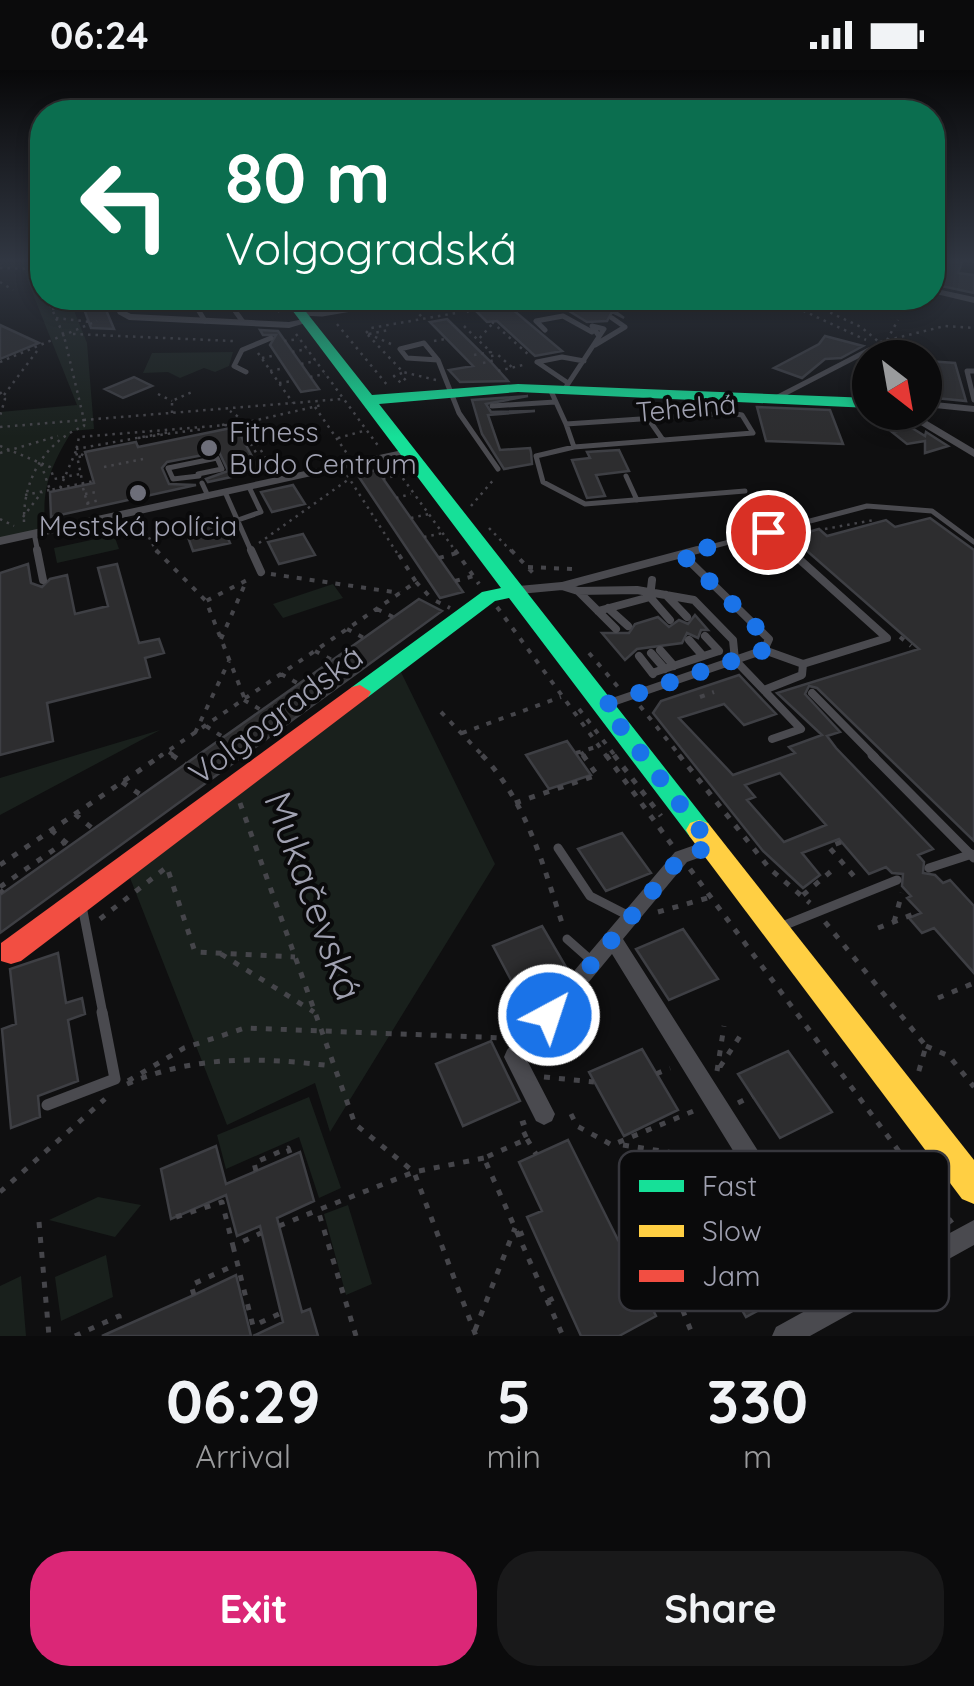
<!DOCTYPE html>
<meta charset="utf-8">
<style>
:root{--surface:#0b0b0c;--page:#19191a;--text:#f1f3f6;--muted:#9a9b9d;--line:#2b2b2d;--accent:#db2777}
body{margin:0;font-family:Quicksand,sans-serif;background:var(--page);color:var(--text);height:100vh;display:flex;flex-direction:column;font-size:38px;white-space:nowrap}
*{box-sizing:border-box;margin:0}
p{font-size:32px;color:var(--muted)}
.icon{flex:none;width:55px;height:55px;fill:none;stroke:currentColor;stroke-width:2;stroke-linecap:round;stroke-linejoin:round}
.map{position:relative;height:1266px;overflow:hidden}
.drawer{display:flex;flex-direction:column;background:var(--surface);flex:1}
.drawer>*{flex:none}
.guide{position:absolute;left:30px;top:30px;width:915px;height:210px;border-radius:40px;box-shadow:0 5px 15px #0003,0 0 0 2px var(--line);background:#0b6e4f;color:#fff;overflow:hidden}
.needle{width:65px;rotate:149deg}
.tools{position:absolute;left:852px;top:270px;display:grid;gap:20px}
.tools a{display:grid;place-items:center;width:90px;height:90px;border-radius:50%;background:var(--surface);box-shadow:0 5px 15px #0003,0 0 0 2px var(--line);font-size:50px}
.pin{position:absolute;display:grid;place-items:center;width:85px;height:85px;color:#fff;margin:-42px;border:5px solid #fff;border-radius:50%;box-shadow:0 2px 10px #0007}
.me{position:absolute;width:110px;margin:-55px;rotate:40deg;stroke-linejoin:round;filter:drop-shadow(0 0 8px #0008)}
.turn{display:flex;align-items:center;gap:35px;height:210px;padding:0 30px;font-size:45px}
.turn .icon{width:130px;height:130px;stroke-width:2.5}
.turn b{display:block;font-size:70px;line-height:85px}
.eta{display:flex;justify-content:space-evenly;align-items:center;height:170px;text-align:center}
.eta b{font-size:60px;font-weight:700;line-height:70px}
.button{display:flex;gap:20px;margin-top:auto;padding:20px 30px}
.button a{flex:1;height:115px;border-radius:40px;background:var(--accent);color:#fff;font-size:40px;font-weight:700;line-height:115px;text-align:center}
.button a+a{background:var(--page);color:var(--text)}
.status{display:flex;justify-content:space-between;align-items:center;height:70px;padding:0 50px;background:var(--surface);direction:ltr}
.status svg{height:28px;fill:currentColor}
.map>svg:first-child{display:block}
.green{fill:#19201c}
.building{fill:#2d2d2f;stroke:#3e3f44;stroke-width:2.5;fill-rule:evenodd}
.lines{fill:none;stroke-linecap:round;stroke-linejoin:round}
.path-far2{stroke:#45454a;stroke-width:2.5;stroke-dasharray:2.5 5;stroke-linecap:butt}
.path-far1{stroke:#45454a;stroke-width:4;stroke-dasharray:5 8;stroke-linecap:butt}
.path{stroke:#45454a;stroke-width:5;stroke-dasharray:6 9;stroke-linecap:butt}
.lane-far3{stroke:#4a4a4f;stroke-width:5}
.lane-far2{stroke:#4a4a4f;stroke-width:8}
.lane-far1{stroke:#4a4a4f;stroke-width:9}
.lane{stroke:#4a4a4f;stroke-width:11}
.street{fill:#4a4a4f;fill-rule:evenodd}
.fast{fill:#16e098;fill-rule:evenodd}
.slow{fill:#ffcf43;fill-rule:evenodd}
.jam{fill:#f24e42;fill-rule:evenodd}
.route{stroke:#1a73e8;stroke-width:18;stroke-dasharray:0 32.4}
.poi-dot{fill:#6d6e79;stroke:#0a0a0b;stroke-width:4}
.labels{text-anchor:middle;stroke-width:8;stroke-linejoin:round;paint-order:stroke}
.far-street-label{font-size:28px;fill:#a0a1b1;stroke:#0a0a0b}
.far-poi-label{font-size:28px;fill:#a0a1b1;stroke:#0a0a0b;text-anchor:start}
.street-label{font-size:32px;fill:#a0a1b1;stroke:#0a0a0b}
.near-street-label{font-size:38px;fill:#a0a1b1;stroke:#0a0a0b}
.key{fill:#0a0a0b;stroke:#37373d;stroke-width:2.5}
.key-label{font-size:28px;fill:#a0a1b1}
</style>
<div class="status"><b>06:24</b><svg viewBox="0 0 49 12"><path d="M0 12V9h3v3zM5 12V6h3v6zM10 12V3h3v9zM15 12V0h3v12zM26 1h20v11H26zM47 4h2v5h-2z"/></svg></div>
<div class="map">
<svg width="974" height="1266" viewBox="0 0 974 1266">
<rect width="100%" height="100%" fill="#0f0f10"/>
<path class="green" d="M0,190H42V228H69L87,273L94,359L72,361C52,394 40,419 46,459L0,469V342L77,335L23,199L0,198Z
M233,282L229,296L215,302L204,298L180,308L168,302L143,303L152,283Z
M114,465L119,479L57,493L54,478Z
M333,514L343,528L283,548L273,534Z
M397,594L495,794L330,1062L315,1013L227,1055L125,795Z
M160,660L0,745V708Z
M309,1027L341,1118L319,1128L299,1067L226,1099L217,1065Z
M98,1127L141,1135L115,1167L49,1150Z
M348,1135L372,1214L346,1225L324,1144Z
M106,1185L113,1227L61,1251L55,1207Z
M21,1206L26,1266H0V1216Z"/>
<path class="building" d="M932,190L962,192L958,203L974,205V223L932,214Z
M80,228H101L114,259L91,258Z
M463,228H499L562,281L535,286L497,251L487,252Z
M548,228H597L624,248L612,242L607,251L587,252Z
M447,249L491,292L508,311L460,312L449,300L473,296L430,252Z
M0,255L39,273L0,289Z
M260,260L278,261L319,319L301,322L270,275L276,265H263Z
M825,266L863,276L841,288L825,289L802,308L774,298L819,274Z
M927,291L955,293L966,331L936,328Z
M134,307L152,316L123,328L105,319Z
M528,326L486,334L491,342L535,341L488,345L500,380L530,378L531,382L532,394L504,399L482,364L472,330Z
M757,337L830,340L843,374L766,371Z
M236,357L260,401L208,412L206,409L228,401L219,382L167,392L162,398L169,414L196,415L51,447L50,422L94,413L85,382L136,372L138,377Z
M912,358L925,366L926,362L948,376L925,383V371L907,374L892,362Z
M619,380L629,401L596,405L605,426L587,428L572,390L590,388L587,382Z
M377,400L439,488L463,522L440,528L357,404Z
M293,415L305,434L272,442L261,422Z
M930,448L974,480V771L817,618L809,616L805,624L840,662L827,666L836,678L933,779L918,785L924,792L923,803L935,805L943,813L950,810L974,836V903L934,858L922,863L909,848L921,843L907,828L911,826L902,816L903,804L892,803L886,797L869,804L839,769L802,783L820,805L803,818L763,781L653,643L661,631L739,605L776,644L744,655L724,634L679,648L733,705L795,683L789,677L822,665L777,623L919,579L799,474L798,465L819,459L827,466L886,450L895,457ZM780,703L826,755L784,772L747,730L755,727L745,715Z
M221,452L230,473L193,481L185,459Z
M303,464L315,485L279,494L268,472Z
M28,494L31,513L42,517L50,509L67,505L75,544L108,536L98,498L117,494L139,573L159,569L164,583L145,588L150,607L47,633L53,671L0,685V503Z
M419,529L442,541L0,863V825Z
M695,545L708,560H701L698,568L687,563L682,573L637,579L625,590L602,563H629L635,554L658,547L669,557L679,550L688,554Z
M567,671L591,705L549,719L526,685Z
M622,763L651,803L606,821L578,779Z
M542,856L569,902L562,910L520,927L493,876Z
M683,859L718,909L669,930L636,879Z
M58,883L66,933L82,928L85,944L68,950L78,1011L38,1026L40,1047L11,1058L2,959L16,954L10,899Z
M491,971L520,1031L463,1056L436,994Z
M642,979L678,1040L624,1066L589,1002Z
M788,981L832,1042L780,1068L738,1004Z
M568,1070L618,1170L636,1161L652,1190L633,1199L656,1246L619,1266H581L527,1147L542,1141L519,1092Z
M216,1076L226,1114L300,1082L314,1131L277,1148L302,1242L310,1239L318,1266H253L283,1252L260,1156L237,1166L226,1125L171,1149L161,1099Z
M758,1138L805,1215L746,1247L701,1168Z
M236,1205L251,1266H102L194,1225Z"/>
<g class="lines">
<path class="path-far2" d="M0,194L11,190
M0,198L36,199L32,190
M36,199L42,216
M0,212L13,220
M47,228L64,266L84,350L342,329
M269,228L281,244
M454,228L467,234
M544,228L551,234
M601,228L612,236
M776,228L866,270
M499,229L505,228
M803,230L861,257L879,272
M462,235L471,245
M52,239L82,234
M414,239L423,248
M56,248L91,252
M492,252L530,286
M337,254L388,316
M464,256L478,270L493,253
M366,263L371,258L456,243L447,233L423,237
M73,264L233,271
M296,264L379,377
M369,264L389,260
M887,270L898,250
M284,271L299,269
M434,271L446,269
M880,272L945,256L974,258
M391,274L366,263L403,302L436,310
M292,282L307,279
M258,283L293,333
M474,285L491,282L478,270
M491,286L498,285L513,298
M262,288L276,285
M0,292L97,251
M483,293L495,290
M301,294L316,291
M270,301L285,298
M498,301L527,294
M402,303L394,306L401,313L409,305
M310,307L325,304
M279,313L293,311
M0,322L5,329L0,346
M158,324L172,331
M4,325L40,277
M315,337L348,385
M172,343V331L194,321
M244,353L322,335
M246,354L271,398
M222,355L244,351L230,341
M0,357L84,350
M138,368L203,359
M338,368L367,360
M0,376L50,397L54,409L80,404
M76,379L170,362
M0,383L58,366
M80,388L79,383L86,387
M41,394L50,420L94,411
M394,396L457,483
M104,397L143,389
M347,405L397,483
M383,409L398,405
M83,415L76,381L79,367L239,354L268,403
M60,418L76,381
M83,418L89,439
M85,424L97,422
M25,425L50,420
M396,428L411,424
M87,433L100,430
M471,436L495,408
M23,447L42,422
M411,448L429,444
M0,449L14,456
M24,452C23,410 44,372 84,356V350
M142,454L157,483
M489,458L513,483
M825,459L874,450
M424,467L443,463
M259,473L349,409"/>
<path class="path-far1" d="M156,480L205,530
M455,480L479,514
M511,480L535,505
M439,488L457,483
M528,497L572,499
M271,504L400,523
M455,511L474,506
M416,512L432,529
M436,531L450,538
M497,537L607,687
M377,539L393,547
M347,559L364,568
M900,567L911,576
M221,569L245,514
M315,581L332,590
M589,583L618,617
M281,604L299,614
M244,627L206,531L253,507
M700,627L714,622
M244,630L261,640
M640,636L681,687
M579,639L616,687
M441,642L484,687
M206,656L223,667
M195,663L229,591
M462,663L561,627
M169,682L176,687
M581,682L585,687
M576,683L599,676
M159,687L416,512L396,480"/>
<path class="path" d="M172,685L185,694
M482,685C527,732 543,795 563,856
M606,685L672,775
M614,685L661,746
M679,685L770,799L810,833
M122,712L141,725
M240,733L355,1054L414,1102L476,1266
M515,733L597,705L583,685
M75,744L93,759
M51,760L70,776
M841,772L829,777L858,811
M0,795L162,685
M690,799L952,1153
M0,817L65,772
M0,820L3,823
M803,825L835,798
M658,842L711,827
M100,849L167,797L195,882L295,887
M825,852L926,976L918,1004
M894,852L902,823
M878,858L919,842
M221,884L314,942
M938,928L974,913
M926,976L949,986L974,1017
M720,997L740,966
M717,1001L724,956
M656,1004L670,998
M544,1007L594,1012
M128,1011L184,978L245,958L505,968
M127,1014C196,985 259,987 332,996
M738,1033L752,1026
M571,1044L577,1056L612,1075L696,1040
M526,1052L520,1054L527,1069L484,1088L563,1266
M527,1069L536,1084
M623,1075L732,1092
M665,1081L654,1157L657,1176L693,1266
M256,1101L254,1093L288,1078L291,1086
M0,1122L105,1029
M176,1147L222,1132L233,1176L261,1163
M39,1152L49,1266
M279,1156L318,1140
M518,1165L532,1159
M233,1176L253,1256L281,1243
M194,1225L191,1215L237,1194
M548,1231L562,1224
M475,1260L515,1158
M75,1266L119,1246L121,1258
M356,1266L318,1140L414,1102L484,1088"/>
<path class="lane-far3" d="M191,228L205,251
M233,238L243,252
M301,243L322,244L415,228
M545,260L536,251L563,246L592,262
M424,273L438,290L407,288L400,279Z
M595,275L625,257L612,248
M438,290L459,343L498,399
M974,301H967L974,330
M246,302L234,296L242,280L271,268
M568,313L537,292L562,287L584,291
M550,319L566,354
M564,320L604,259L592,256L599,266
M774,329L869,280
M492,336L555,332
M730,343L742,345L753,363L574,377L566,354Z
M647,347L663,370
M574,377L536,386L543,412L585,434L745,421
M198,404L222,399L217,388L168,398L173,409L199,406
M626,406L637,430
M202,413L208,426
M225,422L252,483
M238,450L261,442L249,417
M768,462L867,436L932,441L974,472
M34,463L38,483
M687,483L768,462L791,483"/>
<path class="lane-far2" d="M37,480L43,510
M251,480L261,502
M682,484L697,480
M652,510L650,527L670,550
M562,516L578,521L616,559
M519,520L562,516L682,484L769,569L764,580L604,635
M578,521L637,520L694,530L733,570L735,590L801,659L772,669
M666,525L687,547
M608,538L628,556
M598,541L650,527
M705,566L719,581
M689,570L703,586
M660,580L674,596
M764,580L803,594L887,568L789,480
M651,583L665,599
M639,586L653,604
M652,603L719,581
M764,620L802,605L803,594
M812,623L875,687"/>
<path class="lane-far1" d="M872,685L974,788
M558,778L590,826L631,847
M929,798L972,784
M82,836L103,944
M780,857L897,810
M567,869L593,892"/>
<path class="lane" d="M47,1035L115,1009L102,942"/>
<path class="street" d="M965,190H974V193L966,192Z
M932,218L974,227V233L932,223Z
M111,228H119L125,241L131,244L289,252L308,248L312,251L289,258L129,250L118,244Z
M925,331L974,336V342L925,337Z
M899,342H912L974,379V387Z
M407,379L411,380V384L0,475V467Z
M712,769L718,771L721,776L718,781L687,792L623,869L846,1219L974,1150V1175L810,1266H772L776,1257L825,1230L612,884L526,988L555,1044L552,1051L544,1055L536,1051L504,987L507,980L675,782Z"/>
<path class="fast" d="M283,228H295L372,325L518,314L870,328V338L518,322L379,334L708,753L712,760L708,767L699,770L690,767L509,528L495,531L368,627H352L349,622L352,617L482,522L501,518Z"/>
<path class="slow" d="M699,750L708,753L974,1090V1134L962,1129L690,767L686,760L690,753Z"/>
<path class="jam" d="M360,615L371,622L368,627L21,891L11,894L1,891V873L352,617Z"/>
</g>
<linearGradient id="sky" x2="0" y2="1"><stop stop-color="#080809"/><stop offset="0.52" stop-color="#313742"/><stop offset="1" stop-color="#313742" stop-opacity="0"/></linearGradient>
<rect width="974" height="367" fill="url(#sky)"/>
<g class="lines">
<path class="route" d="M549,945L681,787L712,776L604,635L764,580L769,570L682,484L768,462"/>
</g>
<g class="poi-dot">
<circle cx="209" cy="378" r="10"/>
<circle cx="138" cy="423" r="10"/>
</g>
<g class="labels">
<g class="far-street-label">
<text transform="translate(686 338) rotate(-5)" y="10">Tehelná</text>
</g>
<g class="far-poi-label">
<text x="229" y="372">Fitness<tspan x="229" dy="32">Budo Centrum</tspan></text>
<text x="138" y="466" text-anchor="middle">Mestská polícia</text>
</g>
<g class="street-label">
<text transform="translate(276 645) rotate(-37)" y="11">Volgogradská</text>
</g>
<g class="near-street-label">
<text transform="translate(313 826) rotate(70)" y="13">Mukačevská</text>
</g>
</g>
<rect x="619" y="1081" width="330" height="160" rx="15" class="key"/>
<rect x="639" y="1110" width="45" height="12" fill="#16e098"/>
<rect x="639" y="1155" width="45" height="12" fill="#ffcf43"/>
<rect x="639" y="1200" width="45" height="12" fill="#f24e42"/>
<g class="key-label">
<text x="702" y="1126">Fast</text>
<text x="702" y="1171">Slow</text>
<text x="702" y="1216">Jam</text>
</g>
</svg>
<div class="tools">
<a><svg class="needle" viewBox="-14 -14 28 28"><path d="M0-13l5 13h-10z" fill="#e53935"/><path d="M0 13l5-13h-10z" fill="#9a9b9d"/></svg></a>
</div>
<div class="pin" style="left:768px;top:462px;background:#d93025"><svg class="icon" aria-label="arrive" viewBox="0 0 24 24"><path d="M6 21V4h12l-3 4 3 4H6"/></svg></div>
<svg class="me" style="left:549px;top:945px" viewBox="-20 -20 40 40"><circle r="17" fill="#1a73e8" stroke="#fff" stroke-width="3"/><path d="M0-11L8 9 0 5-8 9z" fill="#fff"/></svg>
<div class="guide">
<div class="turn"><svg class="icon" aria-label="left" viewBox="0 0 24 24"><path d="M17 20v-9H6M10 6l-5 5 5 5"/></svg><div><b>80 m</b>Volgogradská</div></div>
</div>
</div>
<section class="drawer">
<div class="eta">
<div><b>06:29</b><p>Arrival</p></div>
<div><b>5</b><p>min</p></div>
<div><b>330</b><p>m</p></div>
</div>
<div class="button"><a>Exit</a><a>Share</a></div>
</section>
